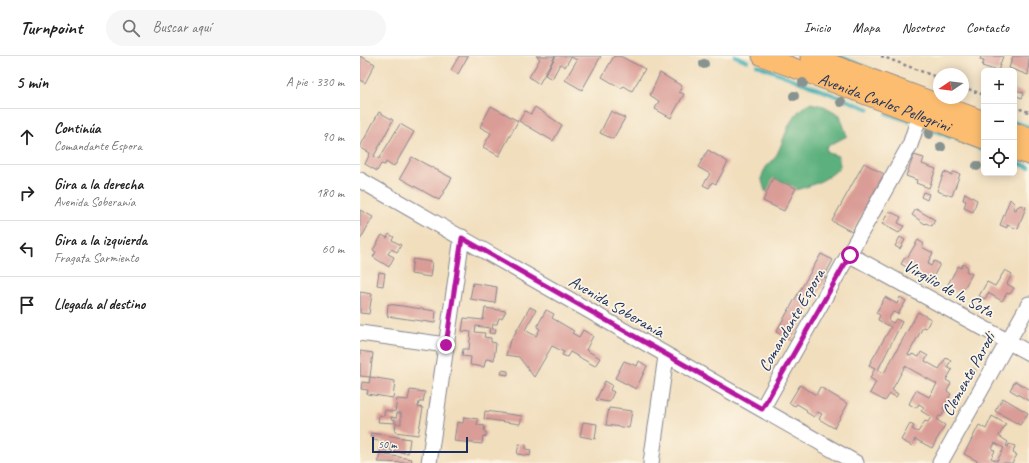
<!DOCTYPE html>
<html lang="es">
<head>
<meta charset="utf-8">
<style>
	body { margin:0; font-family:Caveat,sans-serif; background:#f6f6f6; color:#222 }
	.controls { position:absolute; right:12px; top:12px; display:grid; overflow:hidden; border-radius:6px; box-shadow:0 2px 10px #0003 }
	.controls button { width:36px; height:36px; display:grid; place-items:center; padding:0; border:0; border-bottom:1px solid #e0e0e0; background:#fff; color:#222; font:20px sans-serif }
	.compass { position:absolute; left:573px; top:12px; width:36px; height:36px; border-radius:50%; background:#fff; box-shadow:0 2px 10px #0003; rotate:257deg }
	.scale { position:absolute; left:12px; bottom:10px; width:96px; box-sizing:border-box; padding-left:4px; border:2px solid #1b2f5e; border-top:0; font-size:11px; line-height:14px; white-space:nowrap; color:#1b2f5e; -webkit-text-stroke:3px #fcf5e5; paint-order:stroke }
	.stop { position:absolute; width:12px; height:12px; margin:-9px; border:3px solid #b5179e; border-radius:50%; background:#fff }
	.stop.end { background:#b5179e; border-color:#fff; box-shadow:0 1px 4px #0008 }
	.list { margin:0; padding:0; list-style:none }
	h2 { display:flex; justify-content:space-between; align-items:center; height:52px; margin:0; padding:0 16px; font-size:17px }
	h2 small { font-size:13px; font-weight:400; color:#767676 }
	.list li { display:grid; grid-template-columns:26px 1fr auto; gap:12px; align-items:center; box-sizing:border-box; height:56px; padding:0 16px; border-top:1px solid #e0e0e0 }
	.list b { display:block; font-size:15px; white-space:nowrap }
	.list p { margin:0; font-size:13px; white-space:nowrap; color:#767676 }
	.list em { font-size:13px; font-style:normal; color:#767676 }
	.icon { flex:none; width:22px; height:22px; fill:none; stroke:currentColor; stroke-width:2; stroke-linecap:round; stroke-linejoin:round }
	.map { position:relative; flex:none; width:669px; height:407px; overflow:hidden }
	header { display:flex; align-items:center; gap:24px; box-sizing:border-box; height:56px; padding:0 20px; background:#fff; border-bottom:1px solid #e0e0e0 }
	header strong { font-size:19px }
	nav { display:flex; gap:22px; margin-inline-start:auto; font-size:14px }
	.search { width:280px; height:36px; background:#f6f6f6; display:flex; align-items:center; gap:10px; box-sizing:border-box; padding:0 14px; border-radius:22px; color:#767676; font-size:15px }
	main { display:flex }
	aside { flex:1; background:#fff }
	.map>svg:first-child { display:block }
	.forest { fill:#5cb07d; stroke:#3c706e }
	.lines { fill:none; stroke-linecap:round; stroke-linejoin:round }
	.stream { stroke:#3daeb5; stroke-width:4 }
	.building { fill:#da9c96; fill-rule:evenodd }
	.minor-casing { stroke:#86868e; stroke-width:17 }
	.major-casing { stroke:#86868e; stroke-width:21 }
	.path { stroke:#86868e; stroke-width:2.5; stroke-dasharray:3 3; stroke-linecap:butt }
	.minor { stroke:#fff; stroke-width:15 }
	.major { stroke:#fcbd6f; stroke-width:19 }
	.tree { fill:#879390 }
	.route { stroke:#b5179e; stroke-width:5 }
	.labels { text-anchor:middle; stroke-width:3.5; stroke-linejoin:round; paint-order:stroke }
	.street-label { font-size:17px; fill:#1b2f5e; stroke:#fcf5e5 }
</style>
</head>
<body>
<header>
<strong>Turnpoint</strong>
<div class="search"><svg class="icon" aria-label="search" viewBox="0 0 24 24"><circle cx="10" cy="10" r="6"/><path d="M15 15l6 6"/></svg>Buscar aquí</div>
<nav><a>Inicio</a><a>Mapa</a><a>Nosotros</a><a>Contacto</a></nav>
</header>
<main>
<aside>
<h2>5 min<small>A pie · 330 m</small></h2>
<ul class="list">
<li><svg class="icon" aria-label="ahead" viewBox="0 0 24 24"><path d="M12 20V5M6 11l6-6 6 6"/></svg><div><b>Continúa</b><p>Comandante Espora</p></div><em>90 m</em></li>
<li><svg class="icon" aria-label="right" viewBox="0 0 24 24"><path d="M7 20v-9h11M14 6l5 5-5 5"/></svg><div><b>Gira a la derecha</b><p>Avenida Soberanía</p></div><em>180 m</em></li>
<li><svg class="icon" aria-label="left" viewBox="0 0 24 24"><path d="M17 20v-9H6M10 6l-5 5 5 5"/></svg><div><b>Gira a la izquierda</b><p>Fragata Sarmiento</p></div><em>60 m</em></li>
<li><svg class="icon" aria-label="arrive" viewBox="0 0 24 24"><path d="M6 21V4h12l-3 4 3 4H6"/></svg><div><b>Llegada al destino</b></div></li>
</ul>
</aside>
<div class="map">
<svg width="669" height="407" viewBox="0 0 669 407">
	<rect width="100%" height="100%" fill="#fcf5e5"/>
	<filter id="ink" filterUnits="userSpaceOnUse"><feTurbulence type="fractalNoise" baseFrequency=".025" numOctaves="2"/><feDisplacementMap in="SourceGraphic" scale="8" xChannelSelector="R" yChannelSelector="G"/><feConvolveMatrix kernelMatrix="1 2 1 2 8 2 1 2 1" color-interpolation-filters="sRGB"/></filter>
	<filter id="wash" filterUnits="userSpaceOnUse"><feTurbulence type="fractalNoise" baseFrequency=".012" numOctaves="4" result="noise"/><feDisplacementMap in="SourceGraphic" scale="16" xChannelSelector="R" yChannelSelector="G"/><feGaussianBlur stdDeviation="0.9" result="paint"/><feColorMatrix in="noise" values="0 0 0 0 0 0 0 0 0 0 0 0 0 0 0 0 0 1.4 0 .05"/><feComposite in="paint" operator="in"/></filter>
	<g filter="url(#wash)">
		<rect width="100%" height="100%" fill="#f1debd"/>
		<path class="forest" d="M450 47 464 50 480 59 487 80 466 91 468 97 478 100 480 110C468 128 425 140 405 135 404 130 401 124 402 120 405 109 411 108 416 100 427 80 427 59 450 47Z"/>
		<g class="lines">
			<path class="stream" d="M375 0 387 5
				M478 0 511 13
				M397 9 509 53
				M527 58 549 65
				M654 66 669 71
				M564 71 590 81
				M597 83 624 94
				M654 106 669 111"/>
		</g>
		<g id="blocks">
			<path class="building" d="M0 0 15 8 5 27 0 24Z
				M99 0H108L98 18 91 14Z
				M176 0H195L179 28 169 21 180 3Z
				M196 0H241L222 34 205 24 217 4 211 1 205 11 200 8 192 23 185 19Z
				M254 0H260L285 13 272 35 264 30 261 32 242 21Z
				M621 0H643L638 15 622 10 624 5 620 4Z
				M653 0H669L668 19 649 12Z
				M300 17 322 30 319 36 324 38 311 62 295 53 299 45 290 39Z
				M654 33 664 37 662 42 654 39Z
				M131 50 158 65 139 100 123 91 131 77 120 71Z
				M175 51 202 69 193 85 159 65 165 55 171 58Z
				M251 55 265 62 253 83 240 77Z
				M19 56 33 64 14 100 19 103 40 68 54 76 35 109 32 110 26 106 25 109 21 108 17 115 5 108 10 97 1 92V89Z
				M348 94 368 106 356 128 352 126 349 132 343 129 350 118 338 111Z
				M554 99 564 102 562 108 576 113 569 132 556 127 557 124 546 120Z
				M52 101 92 122 79 144 40 122Z
				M504 107 524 118 492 176 472 165Z
				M584 116 592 119 593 116 600 118 592 140 577 135Z
				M413 122 436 132 424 155 403 145Z
				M563 136 569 138 567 144 561 141Z
				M605 137 617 144 613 156 604 152 606 145 603 144Z
				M650 143 655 148 653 153 656 154 657 151 661 149 666 151 658 173 647 169V172L640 169Z
				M556 153 575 164 572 170 566 167 565 168 552 159Z
				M0 154 13 161 0 184Z
				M529 155 541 161 538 167 544 170 539 177 522 168Z
				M29 178 34 181 32 184 41 189 37 196 31 193 28 198 34 201 29 211 13 201 16 196 13 194 22 179 27 182Z
				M540 181 545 184 540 193 535 190Z
				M558 184 564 188 562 191 573 197 568 206 569 209 571 210 574 205 580 208 570 227 549 215 550 213 541 208 545 201 547 202Z
				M461 198 473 204 464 221 467 222 431 285 416 276Z
				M53 203 72 206 70 221 51 218Z
				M603 208 608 211 606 215 612 218 601 238 587 230 598 210 601 212Z
				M645 214 652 218 647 228 654 232 650 238 647 237 642 245 628 237 625 243 619 240 627 226 635 230Z
				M19 216 25 217 23 230 17 229Z
				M113 227 137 231 135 247 110 243Z
				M0 236 12 238 9 258 0 257Z
				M525 241 537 248 540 241 546 245 538 258 533 256 528 264 533 267 536 263 542 266 518 314 524 317 558 256 571 263 566 272 563 271 548 299 551 300 552 298 559 301 561 296 568 300 565 305 579 313 586 302 591 305 587 311 592 314 586 324 591 327 587 335 591 338 583 353 585 354 581 361 579 360 577 364 585 369 572 392 555 383 552 390 541 384 550 368 554 370 552 373 558 376 565 365 568 366 571 361 561 355 564 351 559 348 556 352 549 348 556 334 569 341 577 328 545 310 532 334 538 338 536 341 530 338 525 345 510 337 516 326 510 322 515 312 509 309 531 271 518 264 520 259 516 257Z
				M28 248 76 255 75 267 27 260Z
				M170 251 176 254 165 274 176 280 180 273 177 271 186 254 194 258 192 262 214 275 212 277 219 281 223 274 233 280 226 294 240 302 235 310 210 296 207 301 202 299 204 296 192 290 174 321 159 301 146 299 149 288Z
				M125 252 146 255 142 262H139L137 268H133L132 273H136L135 278 129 277 130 272 116 270 115 276 125 277 124 281 131 282V286L136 287 134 304 126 303 124 311 110 309 111 301 102 300 103 293H109L111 276 102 275 104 262 123 264Z
				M0 295 13 297 10 321 0 320Z
				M264 305 277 310 279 305 287 310 276 333 255 322Z
				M612 312 616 314 614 319 610 316Z
				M142 314 148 315V319L141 318Z
				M10 321 35 325 33 342 7 338 8 334 1 333 2 326 9 327Z
				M245 325 252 329 250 334 254 336 249 346 236 344Z
				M655 325 669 333V345L650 334Z
				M440 329 456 339 460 331 488 348 474 372 459 363 462 358 457 356 454 361 446 356 447 354 437 348 435 350 429 347Z
				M50 334 65 336 63 346H59L58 351 63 352 58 379 35 376 36 367 41 368V357H37L36 362 31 361V363L35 364V367L18 366 19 359 24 360 25 354 35 356 37 343 48 344Z
				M643 342 668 357 660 369 635 355Z
				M249 352 272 355 269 372 246 369Z
				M125 355 162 360 160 368 124 363Z
				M632 360 646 368 639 380 648 386 646 390 648 391 649 388 655 390 653 397 657 399 652 407H621L604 398 619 369 626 373ZM635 387 644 392 637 405 631 402 635 395 632 393Z
				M104 361 118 363 117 369 125 370 124 375 126 376V381L123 380 122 388 94 385 97 366 103 367Z
				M223 366 237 368 235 383 220 380Z
				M11 377 50 383 48 397 31 395 32 387 13 384 14 381H10Z
				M159 388 166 389V393L171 394 170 400 157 398Z
				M21 393 27 394 26 399 52 403 51 407 18 406Z"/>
		</g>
	</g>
	<g filter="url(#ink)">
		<use href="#blocks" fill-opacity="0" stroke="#86868e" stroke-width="1"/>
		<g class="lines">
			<g class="minor-casing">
				<path id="minor" d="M0 124 496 407
					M490 199 669 297
					M0 277 86 289
					M402 353 550 89 563 49
					M69 407 102 181
					M291 407 306 300
					M580 407 669 248"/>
			</g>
			<g class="major-casing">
				<g id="major">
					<path id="s1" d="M402 0 624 83"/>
					<path d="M450 0 624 65"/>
					<path d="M654 76 669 82"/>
					<path d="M654 94 669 99"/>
				</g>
			</g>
			<path class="path" d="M521 0 579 22
				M603 31 624 39
				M654 51 669 56"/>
			<use href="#minor" class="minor"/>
			<use href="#major" class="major"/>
		</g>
		<g class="tree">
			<circle cx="344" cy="8" r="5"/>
			<circle cx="443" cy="27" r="5"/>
			<circle cx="434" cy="40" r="5"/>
			<circle cx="481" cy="46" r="5"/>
			<circle cx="569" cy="78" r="5"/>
			<circle cx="581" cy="91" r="5"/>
			<circle cx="617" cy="110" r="5"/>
		</g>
	</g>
	<g class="lines" filter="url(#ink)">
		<path class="route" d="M86 289 102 182 402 353 490 199"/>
	</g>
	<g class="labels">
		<g class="street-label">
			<text dy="6" stroke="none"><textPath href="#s1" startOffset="131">Avenida Carlos Pellegrini</textPath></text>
			<text transform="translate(589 232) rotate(29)" y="6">Virgilio de la Sota</text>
			<text transform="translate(257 250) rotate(30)" y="6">Avenida Soberanía</text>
			<text transform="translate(431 264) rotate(-60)" y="6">Comandante Espora</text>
			<text transform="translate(608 318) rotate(-61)" y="6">Clemente Parodi</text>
		</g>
	</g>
</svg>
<div class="controls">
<button>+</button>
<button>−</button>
<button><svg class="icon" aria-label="locate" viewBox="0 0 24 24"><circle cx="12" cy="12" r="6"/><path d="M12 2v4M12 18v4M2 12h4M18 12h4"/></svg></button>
</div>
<svg class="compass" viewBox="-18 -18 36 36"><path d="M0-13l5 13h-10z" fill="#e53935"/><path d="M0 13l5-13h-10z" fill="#767676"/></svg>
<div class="scale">50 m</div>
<div class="stop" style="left:490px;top:199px"></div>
<div class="stop end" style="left:86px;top:289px"></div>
</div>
</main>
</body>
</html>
